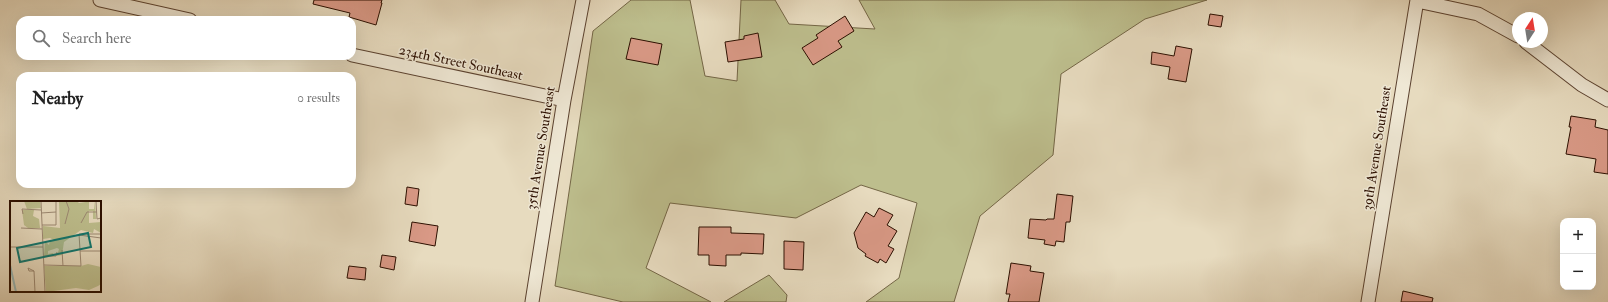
<!DOCTYPE html>
<html lang="en">
<head>
<meta charset="utf-8">
<style>
	body { margin:0; font-family:"IM FELL Double Pica",serif; background:#f2f2f2; color:#222 }
	.controls { position:absolute; right:12px; bottom:12px; display:grid; overflow:hidden; border-radius:8px; box-shadow:0 4px 16px #0002 }
	.controls button { width:36px; height:36px; display:grid; place-items:center; padding:0; border:0; border-bottom:1px solid #e0e0e0; background:#fff; color:#222; font:20px sans-serif }
	.compass { position:absolute; left:1512px; top:12px; width:36px; height:36px; border-radius:50%; background:#fff; box-shadow:0 4px 16px #0002; rotate:12deg }
	.list { margin:0; padding:0; list-style:none }
	h2 { display:flex; justify-content:space-between; align-items:center; height:52px; margin:0; padding:0 16px; font-size:17px }
	h2 small { font-size:13px; font-weight:400; color:#767676 }
	.icon { flex:none; width:22px; height:22px; fill:none; stroke:currentColor; stroke-width:2; stroke-linecap:round; stroke-linejoin:round }
	.map { position:relative; flex:none; width:1608px; height:302px; overflow:hidden }
	.search { position:absolute; background:#fff; box-shadow:0 4px 16px #0002; left:16px; top:16px; width:340px; height:44px; display:flex; align-items:center; gap:10px; box-sizing:border-box; padding:0 14px; border-radius:12px; color:#767676; font-size:15px }
	.panel { position:absolute; background:#fff; box-shadow:0 4px 16px #0002; left:16px; top:72px; width:340px; height:116px; border-radius:12px }
	.map>svg:first-child { display:block }
	.green { fill:#bdbe8d; stroke:#746646 }
	.building { fill:#d99986; stroke:#2c0f00 }
	.lines { fill:none; stroke-linecap:round; stroke-linejoin:round }
	.minor-casing { stroke:#5b4230; stroke-width:15 }
	.minor { stroke:#efe8d5; stroke-width:13 }
	.labels { text-anchor:middle; stroke-width:3; stroke-linejoin:round; paint-order:stroke }
	.street-label { font-size:14px; fill:#2c0f00; stroke:#efe8d5 }
	.inset-river { fill:none; stroke:#98b9b8; stroke-width:2 }
	.inset-road { fill:none; stroke:#9c8973; stroke-width:1 }
	.view { fill:#0f766e; fill-opacity:0.15; stroke:#0f766e; stroke-width:2 }
	.inset-edge { fill:none; stroke:#2c0f00; stroke-width:2 }
</style>
</head>
<body>
<div class="map">
<svg width="1608" height="302" viewBox="0 0 1608 302">
	<rect width="100%" height="100%" fill="#e7dbbf"/>
	<filter id="stains"><feTurbulence type="fractalNoise" baseFrequency=".005" numOctaves="4"/><feColorMatrix values="0 0 0 0 .2 0 0 0 0 .09 0 0 0 0 .02 0 0 0 .5 -.17"/></filter>
	<radialGradient id="worn" r=".72"><stop offset=".6" stop-color="#630" stop-opacity="0"/><stop offset="1" stop-color="#630" stop-opacity=".3"/></radialGradient>
	<path class="green" d="M631 0H690L705 76 737 81 741 0H775L789 24 875 29 859 0H1207L1145 19 1061 74 1053 155 980 216 954 302H866L899 278 917 203 861 185 796 218 670 203 646 268 711 302H623L555 286 593 31Z
		M769 275 787 295 786 302H724Z"/>
	<path class="building" d="M314 0H382L381 3H382L376 25 349 17 350 13 313 4Z
		M1210 14 1223 16 1221 27 1208 25Z
		M845 16 854 31 838 41 842 47 813 65 802 48 818 38 816 35Z
		M758 33 762 57 728 62 725 42 744 39V36Z
		M631 38 662 44 658 65 626 59Z
		M1176 46 1192 49 1186 82 1168 79 1170 67 1151 64 1152 52 1174 56Z
		M1571 116 1596 120 1595 127 1608 130V174L1594 172 1596 159 1566 154 1571 127H1569Z
		M407 187 419 189 417 206 405 204Z
		M1057 194 1073 196 1070 222H1066L1064 242 1056 241 1055 246 1044 244 1045 240 1028 238 1030 219 1046 220 1047 219H1054Z
		M879 208 893 215 887 225 897 231 888 246 894 249 886 263 880 259 878 263 865 256 866 254 858 248 854 233 866 212 874 217Z
		M412 222 438 226 435 246 409 241Z
		M699 227H731V233L764 234 763 254 741 253V255H726V266L709 265V255H698Z
		M784 241 804 242 803 270 784 269Z
		M382 255 396 257 394 270 380 267Z
		M1011 263 1031 266 1030 271 1044 273 1039 302H1008L1010 294H1006Z
		M349 266 366 268 365 280 347 278Z
		M1403 291 1433 298 1432 302H1401Z"/>
	<g class="lines">
		<g class="minor-casing">
			<path id="minor" d="M100 0 190 20
				M1417 1 1478 14 1518 36
				M1526 42 1582 85 1608 100
				M352 55 564 100
				M532 302 564 100 583 0
				M1368 302 1417 0"/>
		</g>
		<use href="#minor" class="minor"/>
	</g>
	<g class="labels">
		<g class="street-label">
			<text transform="translate(461 62) rotate(12)" y="5">234th Street Southeast</text>
			<text transform="translate(540 148) rotate(-81)" y="5">35th Avenue Southeast</text>
			<text transform="translate(1376 148) rotate(-81)" y="5">39th Avenue Southeast</text>
		</g>
	</g>
	<g transform="translate(10 201)">
		<rect width="91" height="91" fill="#e7dbbf"/>
		<path d="M14 0H30L31 7 17 8ZM49 0H67L69 2 82 0 79 1V8H84L85 0 86 18H83V10H79V22L91 21V32L84 28 83 32 71 29 54 41 52 54 47 55 49 48 47 47 38 50V53L43 52 44 55H34L35 40 39 44 40 40H46L40 37 33 38V25L50 27ZM12 9H24L23 15 29 18 30 27H18L14 24ZM78 63 91 66V83L88 85 79 89 66 87 36 91 34 65H71Z" fill="#bdbe8d"/>
		<path class="inset-river" d="M0 64 6 91"/>
		<path class="inset-road" d="M31 0 35 91M86 0 87 18 91 17M31 12 46 11M13 13 12 8 31 9M71 22 77 11H87M55 23 59 8 56 0M32 24H46V0M11 27 32 28M69 34 91 37M0 46H33M52 49 53 65M70 50H91M33 55H46L47 51M34 64 71 65 69 33H91M24 70H19L18 67 24 70 25 91"/>
		<path class="view" d="M78 32 81 46 10 61 7 47Z"/>
		<rect width="91" height="91" class="inset-edge"/>
	</g>
	<rect width="100%" height="100%" filter="url(#stains)"/>
	<rect width="100%" height="100%" fill="url(#worn)"/>
</svg>
<div class="controls">
<button>+</button>
<button>−</button>
</div>
<svg class="compass" viewBox="-18 -18 36 36"><path d="M0-13l5 13h-10z" fill="#e53935"/><path d="M0 13l5-13h-10z" fill="#767676"/></svg>
<div class="search"><svg class="icon" aria-label="search" viewBox="0 0 24 24"><circle cx="10" cy="10" r="6"/><path d="M15 15l6 6"/></svg>Search here</div>
<section class="panel">
<h2>Nearby<small>0 results</small></h2>
<ul class="list">
</ul>
</section>
</div>
</body>
</html>
